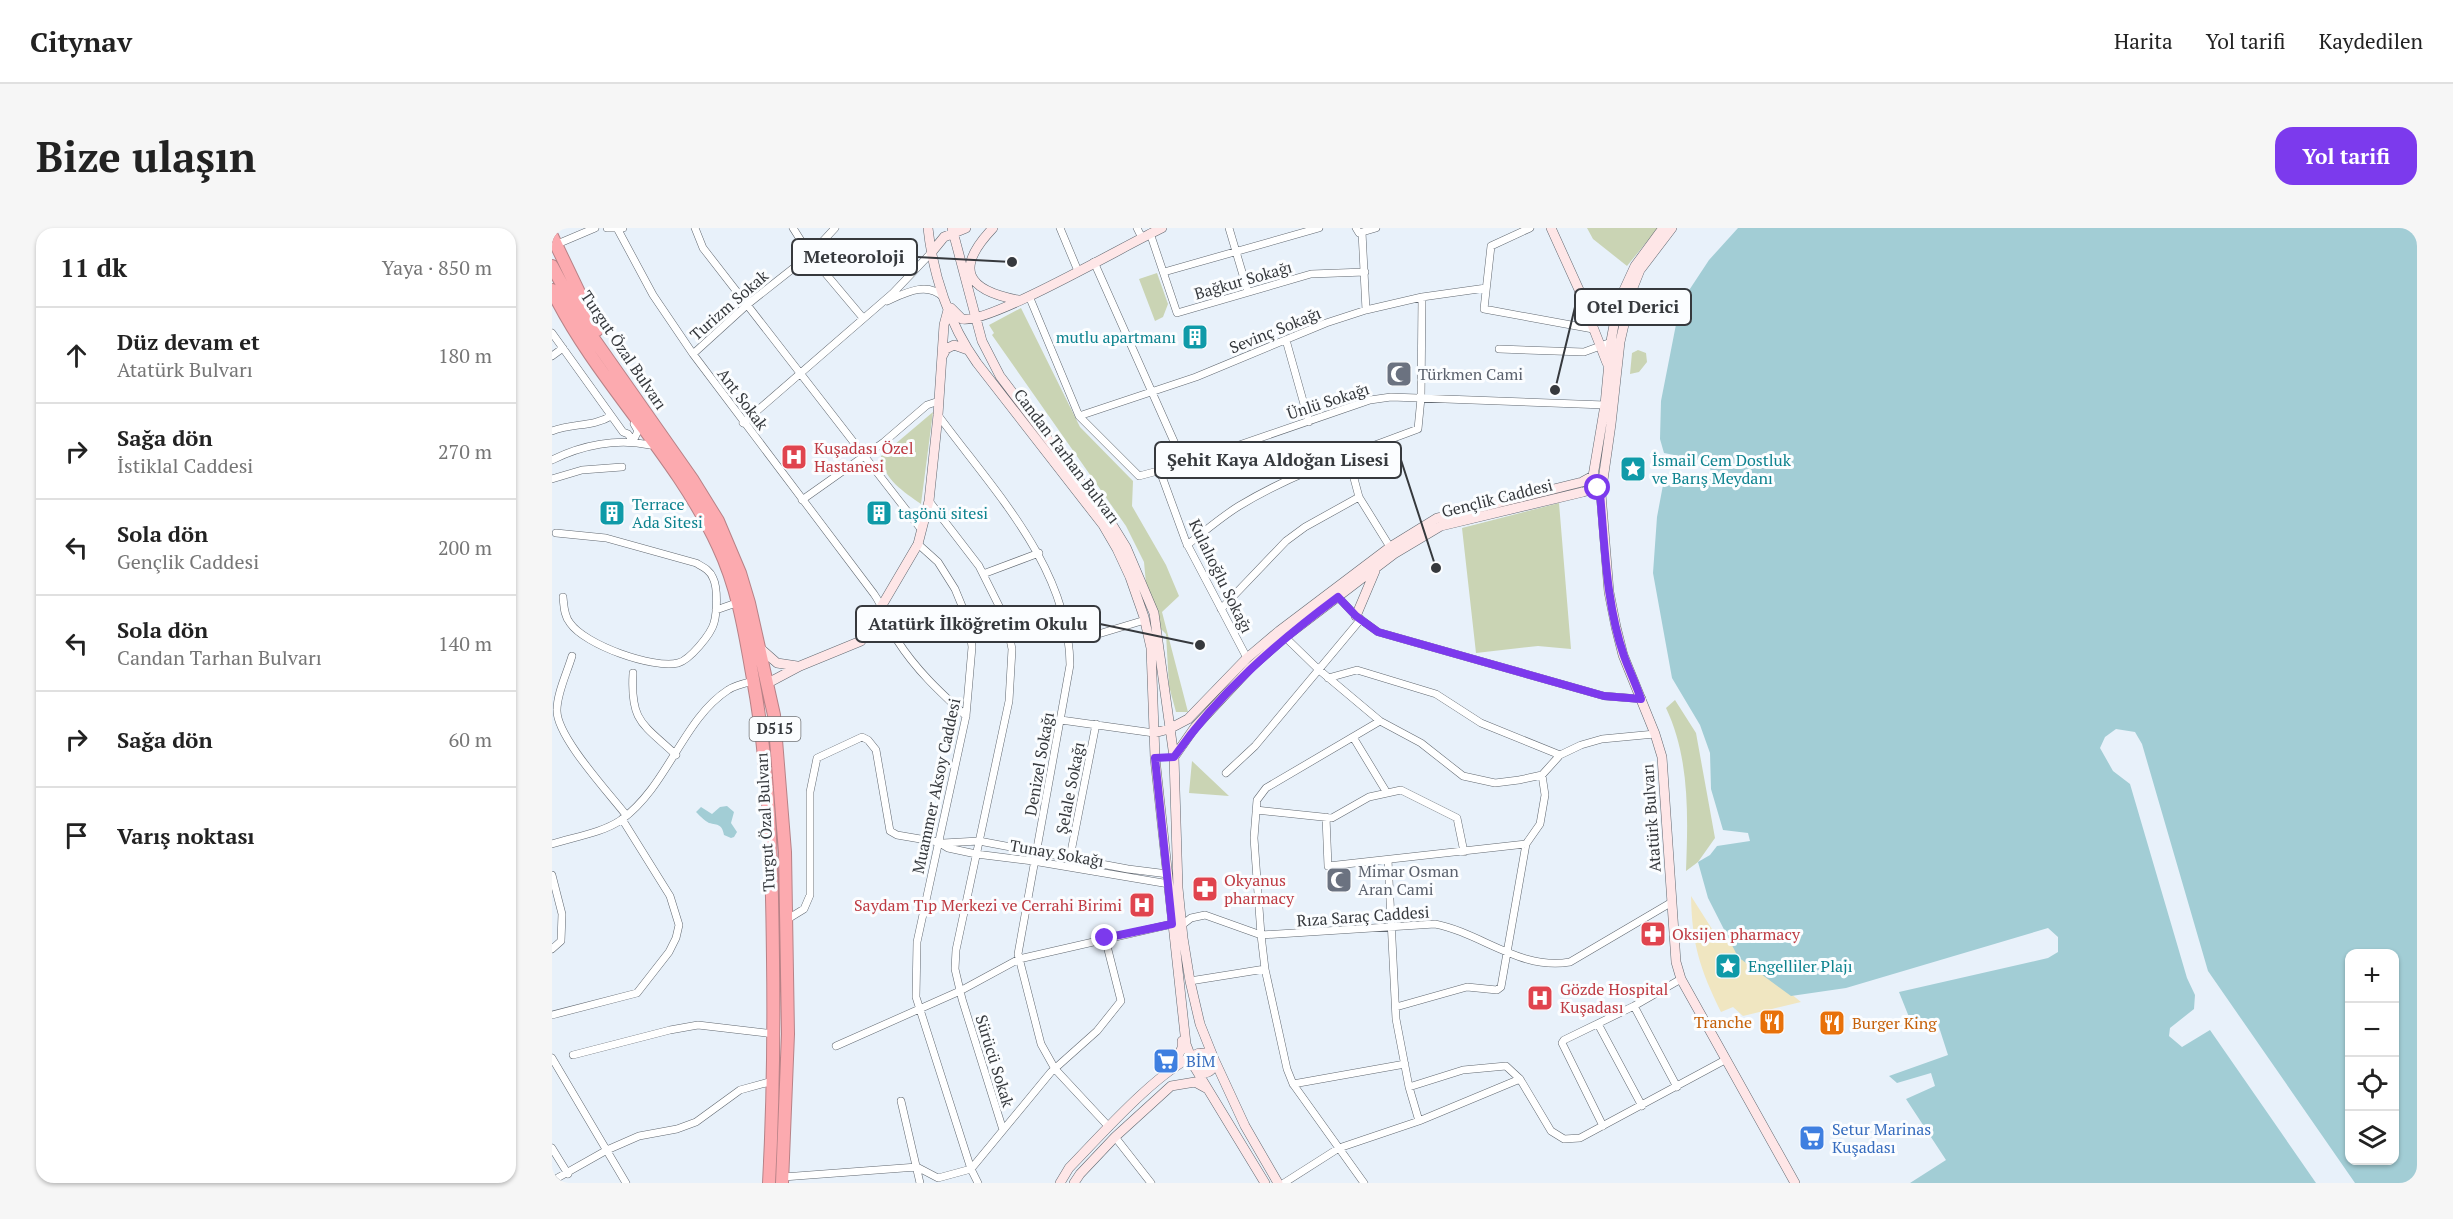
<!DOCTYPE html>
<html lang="tr">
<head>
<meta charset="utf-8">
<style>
	body { margin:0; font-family:"PT Serif",serif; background:#f6f6f6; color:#222 }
	.controls { position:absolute; right:18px; bottom:18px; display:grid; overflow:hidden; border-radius:12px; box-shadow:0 2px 4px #0004 }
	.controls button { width:54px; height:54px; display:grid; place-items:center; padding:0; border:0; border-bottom:2px solid #e0e0e0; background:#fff; color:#222; font:30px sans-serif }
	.stop { position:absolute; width:18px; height:18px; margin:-14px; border:4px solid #7c3aed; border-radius:50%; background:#fff }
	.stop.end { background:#7c3aed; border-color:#fff; box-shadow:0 2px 6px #0008 }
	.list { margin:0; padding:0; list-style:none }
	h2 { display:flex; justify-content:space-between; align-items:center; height:78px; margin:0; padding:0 24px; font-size:26px }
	h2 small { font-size:20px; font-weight:400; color:#767676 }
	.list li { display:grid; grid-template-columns:39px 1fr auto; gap:18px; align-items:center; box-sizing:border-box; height:96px; padding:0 24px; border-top:2px solid #e0e0e0 }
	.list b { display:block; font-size:22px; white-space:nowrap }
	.list p { margin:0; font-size:20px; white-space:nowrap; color:#767676 }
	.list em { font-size:20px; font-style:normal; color:#767676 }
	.icon { flex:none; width:33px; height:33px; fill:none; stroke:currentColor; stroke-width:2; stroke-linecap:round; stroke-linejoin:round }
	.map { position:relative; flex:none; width:1865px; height:955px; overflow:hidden; border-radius:18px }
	header { display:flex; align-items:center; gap:36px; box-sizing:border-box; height:84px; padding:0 30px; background:#fff; border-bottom:2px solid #e0e0e0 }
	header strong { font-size:28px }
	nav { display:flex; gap:33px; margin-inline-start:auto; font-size:21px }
	.intro { display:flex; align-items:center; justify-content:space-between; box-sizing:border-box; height:144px; padding:0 36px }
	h1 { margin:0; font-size:42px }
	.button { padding:15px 27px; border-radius:18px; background:#7c3aed; color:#fff; font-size:21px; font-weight:700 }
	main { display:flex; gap:36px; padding:0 36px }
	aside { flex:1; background:#fff; border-radius:18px; box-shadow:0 2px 4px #0004 }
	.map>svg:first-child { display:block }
	.green { fill:#cad4b4 }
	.sand { fill:#f0e6c1 }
	.water { fill:#a2cdd5; fill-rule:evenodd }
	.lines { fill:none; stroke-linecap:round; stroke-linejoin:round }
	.street-casing { stroke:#616870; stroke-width:8 }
	.secondary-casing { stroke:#616870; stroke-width:10 }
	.highway-casing { stroke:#b78287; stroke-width:14 }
	.street { stroke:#fff; stroke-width:7 }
	.secondary { stroke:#fee6e7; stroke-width:9 }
	.highway { stroke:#fcaaaf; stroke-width:12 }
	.route { stroke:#7c3aed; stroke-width:8 }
	.labels { text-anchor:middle; stroke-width:6; stroke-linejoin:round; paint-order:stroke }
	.shield { fill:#fbfdff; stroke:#717477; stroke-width:1.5 }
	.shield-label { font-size:15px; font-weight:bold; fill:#36393d }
	.street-label { font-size:16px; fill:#36393d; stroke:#fbfdff }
	.culture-label { font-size:16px; fill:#0d838f; stroke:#fbfdff; text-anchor:start }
	.worship-label { font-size:16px; fill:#5b616d; stroke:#fbfdff; text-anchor:start }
	.health-label { font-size:16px; fill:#be3a42; stroke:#fbfdff; text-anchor:start }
	.food-label { font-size:16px; fill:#c56008; stroke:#fbfdff; text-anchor:end }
	.shop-label { font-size:16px; fill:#366cbe; stroke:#fbfdff; text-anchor:start }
	.leader { fill:none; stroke:#36393d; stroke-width:2 }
	.callout-dot { fill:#36393d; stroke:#fbfdff; stroke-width:2 }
	.callout { fill:#fbfdff; stroke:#36393d; stroke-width:2 }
	.callout-label { font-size:18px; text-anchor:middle; font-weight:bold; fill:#36393d }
</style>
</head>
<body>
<header>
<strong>Citynav</strong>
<nav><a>Harita</a><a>Yol tarifi</a><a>Kaydedilen</a></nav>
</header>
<div class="intro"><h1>Bize ulaşın</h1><a class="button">Yol tarifi</a></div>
<main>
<aside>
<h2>11 dk<small>Yaya · 850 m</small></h2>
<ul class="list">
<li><svg class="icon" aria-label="ahead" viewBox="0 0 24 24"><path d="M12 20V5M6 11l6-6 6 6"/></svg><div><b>Düz devam et</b><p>Atatürk Bulvarı</p></div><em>180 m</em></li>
<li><svg class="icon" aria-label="right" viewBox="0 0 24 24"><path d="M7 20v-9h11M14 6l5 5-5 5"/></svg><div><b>Sağa dön</b><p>İstiklal Caddesi</p></div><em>270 m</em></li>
<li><svg class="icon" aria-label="left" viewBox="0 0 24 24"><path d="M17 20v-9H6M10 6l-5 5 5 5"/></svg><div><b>Sola dön</b><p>Gençlik Caddesi</p></div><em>200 m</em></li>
<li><svg class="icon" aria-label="left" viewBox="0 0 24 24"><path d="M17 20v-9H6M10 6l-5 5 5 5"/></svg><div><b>Sola dön</b><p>Candan Tarhan Bulvarı</p></div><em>140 m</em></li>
<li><svg class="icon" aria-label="right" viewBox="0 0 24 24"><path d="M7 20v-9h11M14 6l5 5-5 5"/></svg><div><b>Sağa dön</b></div><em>60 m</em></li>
<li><svg class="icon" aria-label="arrive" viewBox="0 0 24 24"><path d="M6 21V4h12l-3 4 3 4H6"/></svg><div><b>Varış noktası</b></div></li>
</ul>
</aside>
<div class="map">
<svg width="1865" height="955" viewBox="0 0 1865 955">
	<rect width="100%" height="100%" fill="#e8f1fa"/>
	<path class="green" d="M1035 0H1106L1075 38 1041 11Z
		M605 45 616 76 611 89 603 93 587 51Z
		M469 80 528 199 581 253 580 278 614 337 627 368 610 384 636 484H624L617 458 614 406 604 396 595 366 592 334 574 298 440 107 442 105 437 97Z
		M1086 122 1094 125 1095 134 1087 144 1078 146 1080 125Z
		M381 184 369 276C352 264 331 251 329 228Z
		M1007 275 1019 421 986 418 924 425 910 300Z
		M1123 472 1144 505 1163 610 1146 634 1134 643C1136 589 1138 530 1114 480Z
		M640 533 677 568 637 565Z"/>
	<path class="sand" d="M1139 668 1160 701 1249 774 1191 788 1181 779 1169 784C1148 741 1140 717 1139 668Z"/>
	<path class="water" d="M1186 0H1865V955H1803L1656 743 1590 516 1583 504 1564 501 1553 509 1548 520 1561 543 1578 556 1635 750 1643 767 1642 781 1618 800 1617 808 1630 819 1658 802 1764 955H1358L1394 932 1354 871 1383 858 1379 845 1345 855 1337 848 1396 827 1386 796 1361 799 1347 764 1496 730 1506 724V709L1496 700 1294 760 1239 768 1186 729 1156 670 1146 634 1158 627 1165 618 1198 613 1196 605 1171 602 1159 561 1158 525 1148 497 1120 450 1101 345 1105 289 1111 257 1160 251 1157 234 1112 225 1108 211 1109 173 1128 76 1157 32ZM1798 726H1842V932H1798Z
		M175 578 182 584 179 595 185 604 182 609 179 610 172 607C170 596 166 597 157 595 153 593 148 588 144 584L149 579 160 586 168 579Z"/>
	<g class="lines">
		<g class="street-casing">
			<path id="street" d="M55 0H71
				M65 0 101 67 141 126 322 366C332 380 336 397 345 412 364 442 388 464 414 488
				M143 0 151 20 369 301
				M241 0 258 27 311 90
				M508 0 526 43
				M585 0 590 10
				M677 0 696 64
				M804 0 807 5 824 0
				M978 0 939 18 932 81 1041 101
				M810 4 814 82
				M598 5 625 85 759 46 813 44
				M3 17 43 0
				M542 34 632 236
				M612 44 767 0
				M477 68 527 188 587 248 632 236 818 172 839 169 1053 177
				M335 73C353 65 375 53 391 69
				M0 105 71 204 76 206 81 213
				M734 112 757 194
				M947 121 1032 124 1062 113
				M141 126 196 76 258 27 283 0
				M0 128 11 120
				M386 187C441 262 517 339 518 437L466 726 489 816 503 841 557 899
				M527 188 644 149 774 95 814 82 870 69 934 60
				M191 195 341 65 379 25
				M0 203C20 195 41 199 59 188
				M81 213 86 203 82 196
				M796 228 807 269
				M0 232C30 217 65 210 98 217
				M608 243 634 314 695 430
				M0 251 30 242 70 239
				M250 272 332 214 375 177 387 173
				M377 273 427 338 454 392 460 421 457 473 404 722 403 741 410 771 451 902
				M4 305 54 310 144 335C151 339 158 342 161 350 166 360 165 384 162 395 159 406 138 432 126 435 101 441 33 417 18 395 12 388 12 378 11 369
				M366 316 386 334 403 361 417 395 420 419 414 488 365 714 364 769 419 941 426 955
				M635 317C652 304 669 289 687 278 743 244 805 224 866 201L869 170 870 69
				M431 346 487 325
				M786 369 804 388 826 404 1052 468 1090 471
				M669 381 734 313 753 299 807 269 838 319
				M164 382 187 374
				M543 407 593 392
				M733 409 766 441 828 493 869 515 911 548 943 555 967 552 990 547 1008 527 1029 517 1050 511 1103 506
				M20 428C15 445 5 465 5 482 4 508 57 565 74 587
				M81 445C78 494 91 496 124 527
				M776 450 805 442 884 466 929 495 1008 527
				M509 492 602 505
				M801 509 835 565
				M674 545 703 518 809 391
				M704 582 780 590 817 569 849 562 905 590 912 624
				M774 589 776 638 974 616
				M391 615 427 613 576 641 616 646
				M0 616C22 609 50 605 69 592 116 558 131 491 176 462 183 457 193 455 202 453
				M518 629 544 496
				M836 632 844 791 857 859 867 893
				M0 647 10 686 9 713 0 721
				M234 692 252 681 258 667V564L265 530 310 509 316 512 324 522 338 603 345 607 386 614 396 620 424 626 481 633 617 656
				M630 697 639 690 653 687 709 707 883 696C929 705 969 743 1018 734L1120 674
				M638 753 713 741
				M1082 778 1125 859
				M844 779 915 759 945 762 949 759 974 616 988 596 993 567 990 547
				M0 787 85 765 117 724 124 710 127 697 118 668 70 591
				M1046 796 1090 878
				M284 818 408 763 467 731 620 696
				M21 827 118 802 146 797 222 806
				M0 830 74 955
				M741 856 853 836
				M857 859 911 842 954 838 968 851 999 903 1012 911 1028 910 1173 832
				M349 873 368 955
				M1051 898 1010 815 1012 812 1082 778 1129 751
				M563 909 599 955
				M0 920 16 946
				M231 949 365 939 386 950 419 941 499 844 545 803 569 773 553 710
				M0 953 55 922 87 908 125 901 144 894 188 862 221 853
				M732 955 787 920 867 893 968 851
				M812 955 741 856 735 841 713 741 709 707 702 610 705 572 714 560 828 493"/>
		</g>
		<g class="secondary-casing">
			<path id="secondary" d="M376 0C381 47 397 96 425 135L551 297 565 321 578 349 592 389 599 420 603 530 634 816 643 840 713 955
				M400 0 430 113 448 148 558 293 574 319 602 385 622 529 626 660 631 710 638 753 648 796 662 831 693 898 726 955
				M441 0C402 41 414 62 466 72
				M999 0 1033 75 1039 94 1055 135
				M1120 0 1088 42 1080 62 1068 114 1059 196 1049 266 1057 364 1064 399 1071 427 1103 506 1110 529 1124 734 1129 751 1243 955
				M379 25 392 9 414 0
				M399 80 410 91C436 97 577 15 610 0
				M1037 80C1043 88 1047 93 1057 90L1062 82
				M391 127 394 121 402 117 416 122
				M804 388 823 343
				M208 420 225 435 245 438
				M216 455 248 438 309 413 366 316 377 273 386 187 392 97 396 82
				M602 505 617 501 636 491 695 430 727 403 838 319 885 290 1030 254 1041 248 1053 177 1059 113 1066 75 1083 38 1111 0
				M622 529 643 499 699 439 733 409 842 326 889 298 1031 264 1046 260 1051 253
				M642 835a10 10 0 1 1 20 0a10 10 0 1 1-20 0Z
				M619 841 630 820V813
				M508 955 517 940C550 906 605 843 647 825
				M522 955 528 946 563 909 619 858 643 854 654 860"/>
		</g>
		<g class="highway-casing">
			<path id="highway" d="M0 8 45 102
				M0 38 32 97 140 251 166 293 188 345 197 375 222 487 233 624 236 806 230 955
				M0 62C45 154 123 225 166 318 186 360 193 405 201 451 218 543 220 637 221 731 222 806 221 880 217 955"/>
		</g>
		<use href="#street" class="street"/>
		<use href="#secondary" class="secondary"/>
		<use href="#highway" class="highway"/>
	</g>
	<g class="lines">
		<path class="route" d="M553 710 620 696 603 530 622 529C667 465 724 415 786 369L804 388 826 404 1052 468 1089 471C1084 456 1077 442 1072 428 1054 376 1053 319 1048 266L1046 260"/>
	</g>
	<defs>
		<g id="building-square" transform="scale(1.35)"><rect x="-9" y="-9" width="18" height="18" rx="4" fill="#0f9aa8" stroke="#fbfdff"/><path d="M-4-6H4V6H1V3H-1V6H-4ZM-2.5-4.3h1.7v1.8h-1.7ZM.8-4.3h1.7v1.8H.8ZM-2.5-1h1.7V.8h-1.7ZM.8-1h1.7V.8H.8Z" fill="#fff"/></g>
		<g id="mosque-square" transform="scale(1.35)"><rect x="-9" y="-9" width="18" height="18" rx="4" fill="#6b7280" stroke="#fbfdff"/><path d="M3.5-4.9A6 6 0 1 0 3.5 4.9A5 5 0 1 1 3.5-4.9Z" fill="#fff"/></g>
		<g id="hospital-square" transform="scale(1.35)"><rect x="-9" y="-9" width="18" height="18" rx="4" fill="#e0444e" stroke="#fbfdff"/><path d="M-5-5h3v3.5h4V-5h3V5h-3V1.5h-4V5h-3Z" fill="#fff"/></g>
		<g id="sight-square" transform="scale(1.35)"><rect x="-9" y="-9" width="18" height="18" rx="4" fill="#0f9aa8" stroke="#fbfdff"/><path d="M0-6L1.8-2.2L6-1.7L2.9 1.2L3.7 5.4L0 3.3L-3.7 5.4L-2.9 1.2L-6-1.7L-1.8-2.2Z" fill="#fff"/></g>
		<g id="pharmacy-square" transform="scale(1.35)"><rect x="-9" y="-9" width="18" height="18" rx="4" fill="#e0444e" stroke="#fbfdff"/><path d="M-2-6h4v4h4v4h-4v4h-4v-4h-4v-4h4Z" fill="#fff"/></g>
		<g id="restaurant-square" transform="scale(1.35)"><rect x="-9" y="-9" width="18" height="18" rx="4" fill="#e8710a" stroke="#fbfdff"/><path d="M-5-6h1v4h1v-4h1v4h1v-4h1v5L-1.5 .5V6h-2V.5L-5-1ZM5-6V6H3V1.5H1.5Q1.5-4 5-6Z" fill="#fff"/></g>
		<g id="supermarket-square" transform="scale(1.35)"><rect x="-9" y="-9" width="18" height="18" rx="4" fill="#3f7fe0" stroke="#fbfdff"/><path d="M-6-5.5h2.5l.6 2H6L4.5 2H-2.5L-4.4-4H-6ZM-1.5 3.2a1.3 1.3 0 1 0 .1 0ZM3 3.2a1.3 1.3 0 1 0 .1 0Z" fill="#fff"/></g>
	</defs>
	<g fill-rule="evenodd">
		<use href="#building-square" x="643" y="109"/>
		<use href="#mosque-square" x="847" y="146"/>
		<use href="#hospital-square" x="242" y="229"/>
		<use href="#sight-square" x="1081" y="241"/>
		<use href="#building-square" x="60" y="285"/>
		<use href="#building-square" x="327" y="285"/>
		<use href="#mosque-square" x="787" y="652"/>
		<use href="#pharmacy-square" x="653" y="661"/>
		<use href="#hospital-square" x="590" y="677"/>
		<use href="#pharmacy-square" x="1101" y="706"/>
		<use href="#sight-square" x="1176" y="738"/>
		<use href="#hospital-square" x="988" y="770"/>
		<use href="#restaurant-square" x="1220" y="794"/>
		<use href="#restaurant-square" x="1280" y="795"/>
		<use href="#supermarket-square" x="614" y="833"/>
		<use href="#supermarket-square" x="1260" y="910"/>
	</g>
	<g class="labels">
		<rect class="shield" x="197.5" y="489" width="51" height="24" rx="4.5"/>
		<g class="shield-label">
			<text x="223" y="506">D515</text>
		</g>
		<g class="street-label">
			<text transform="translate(691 52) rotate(-16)" y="6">Bağkur Sokağı</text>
			<text transform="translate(177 77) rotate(-41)" y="6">Turizm Sokak</text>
			<text transform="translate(723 102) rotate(-22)" y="6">Sevinç Sokağı</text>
			<text transform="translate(72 122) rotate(56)" y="6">Turgut Özal Bulvarı</text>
			<text transform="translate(191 171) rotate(53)" y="6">Ant Sokak</text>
			<text transform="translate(776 173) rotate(-18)" y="6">Ünlü Sokağı</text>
			<text transform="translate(515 228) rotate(53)" y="6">Candan Tarhan Bulvarı</text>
			<text transform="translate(945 270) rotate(-14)" y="6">Gençlik Caddesi</text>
			<text transform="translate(669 348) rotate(64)" y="6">Kulalıoğlu Sokağı</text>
			<text transform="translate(487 536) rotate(-80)" y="6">Denizel Sokağı</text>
			<text transform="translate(384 558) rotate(-78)" y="6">Muammer Aksoy Caddesi</text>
			<text transform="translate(518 560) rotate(-79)" y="6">Şelale Sokağı</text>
			<text transform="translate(1099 590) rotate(-94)" y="6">Atatürk Bulvarı</text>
			<text transform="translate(213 594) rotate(-93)" y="6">Turgut Özal Bulvarı</text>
			<text transform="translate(505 625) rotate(10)" y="6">Tunay Sokağı</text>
			<text transform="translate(811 688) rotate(-4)" y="6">Rıza Saraç Caddesi</text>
			<text transform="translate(443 833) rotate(73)" y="6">Sürücü Sokak</text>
		</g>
		<g class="culture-label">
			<text x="624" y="115" text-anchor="end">mutlu apartmanı</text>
			<text x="1100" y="238">İsmail Cem Dostluk<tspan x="1100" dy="18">ve Barış Meydanı</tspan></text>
			<text x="80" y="282">Terrace<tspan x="80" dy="18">Ada Sitesi</tspan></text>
			<text x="346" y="291">taşönü sitesi</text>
			<text x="1196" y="744">Engelliler Plajı</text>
		</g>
		<g class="worship-label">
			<text x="866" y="152">Türkmen Cami</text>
			<text x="806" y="649">Mimar Osman<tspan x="806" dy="18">Aran Cami</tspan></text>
		</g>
		<g class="health-label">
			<text x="262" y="226">Kuşadası Özel<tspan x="262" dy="18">Hastanesi</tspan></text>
			<text x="672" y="658">Okyanus<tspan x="672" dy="18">pharmacy</tspan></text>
			<text x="570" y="683" text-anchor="end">Saydam Tıp Merkezi ve Cerrahi Birimi</text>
			<text x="1120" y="712">Oksijen pharmacy</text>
			<text x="1008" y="767">Gözde Hospital<tspan x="1008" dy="18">Kuşadası</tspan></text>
		</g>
		<g class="food-label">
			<text x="1200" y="800">Tranche</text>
			<text x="1300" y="801" text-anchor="start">Burger King</text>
		</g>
		<g class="shop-label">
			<text x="634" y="839">BİM</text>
			<text x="1280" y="907">Setur Marinas<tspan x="1280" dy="18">Kuşadası</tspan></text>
		</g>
	</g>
	<path class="leader" d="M460 34L365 29M1003 162L1023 79M884 340L849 232M648 417L548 396"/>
	<g class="callout-dot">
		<circle cx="460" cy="34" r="6"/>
		<circle cx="1003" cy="162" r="6"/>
		<circle cx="884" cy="340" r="6"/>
		<circle cx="648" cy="417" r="6"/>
	</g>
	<g class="callout">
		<rect x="240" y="11" width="125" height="36" rx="6"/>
		<rect x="1023" y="61" width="116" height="36" rx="6"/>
		<rect x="603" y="214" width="246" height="36" rx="6"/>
		<rect x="304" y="378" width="244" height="36" rx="6"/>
	</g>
	<g class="callout-label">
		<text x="302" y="35">Meteoroloji</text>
		<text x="1081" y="85">Otel Derici</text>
		<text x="726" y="238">Şehit Kaya Aldoğan Lisesi</text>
		<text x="426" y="402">Atatürk İlköğretim Okulu</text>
	</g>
</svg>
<div class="controls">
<button>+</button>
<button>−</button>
<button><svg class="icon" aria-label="locate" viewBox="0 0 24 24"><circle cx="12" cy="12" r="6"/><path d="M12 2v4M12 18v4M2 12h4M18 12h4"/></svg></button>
<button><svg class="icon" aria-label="layers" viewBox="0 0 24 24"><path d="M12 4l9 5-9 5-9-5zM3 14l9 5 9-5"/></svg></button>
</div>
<div class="stop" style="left:1046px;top:260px"></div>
<div class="stop end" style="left:553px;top:710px"></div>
</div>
</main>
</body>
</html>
